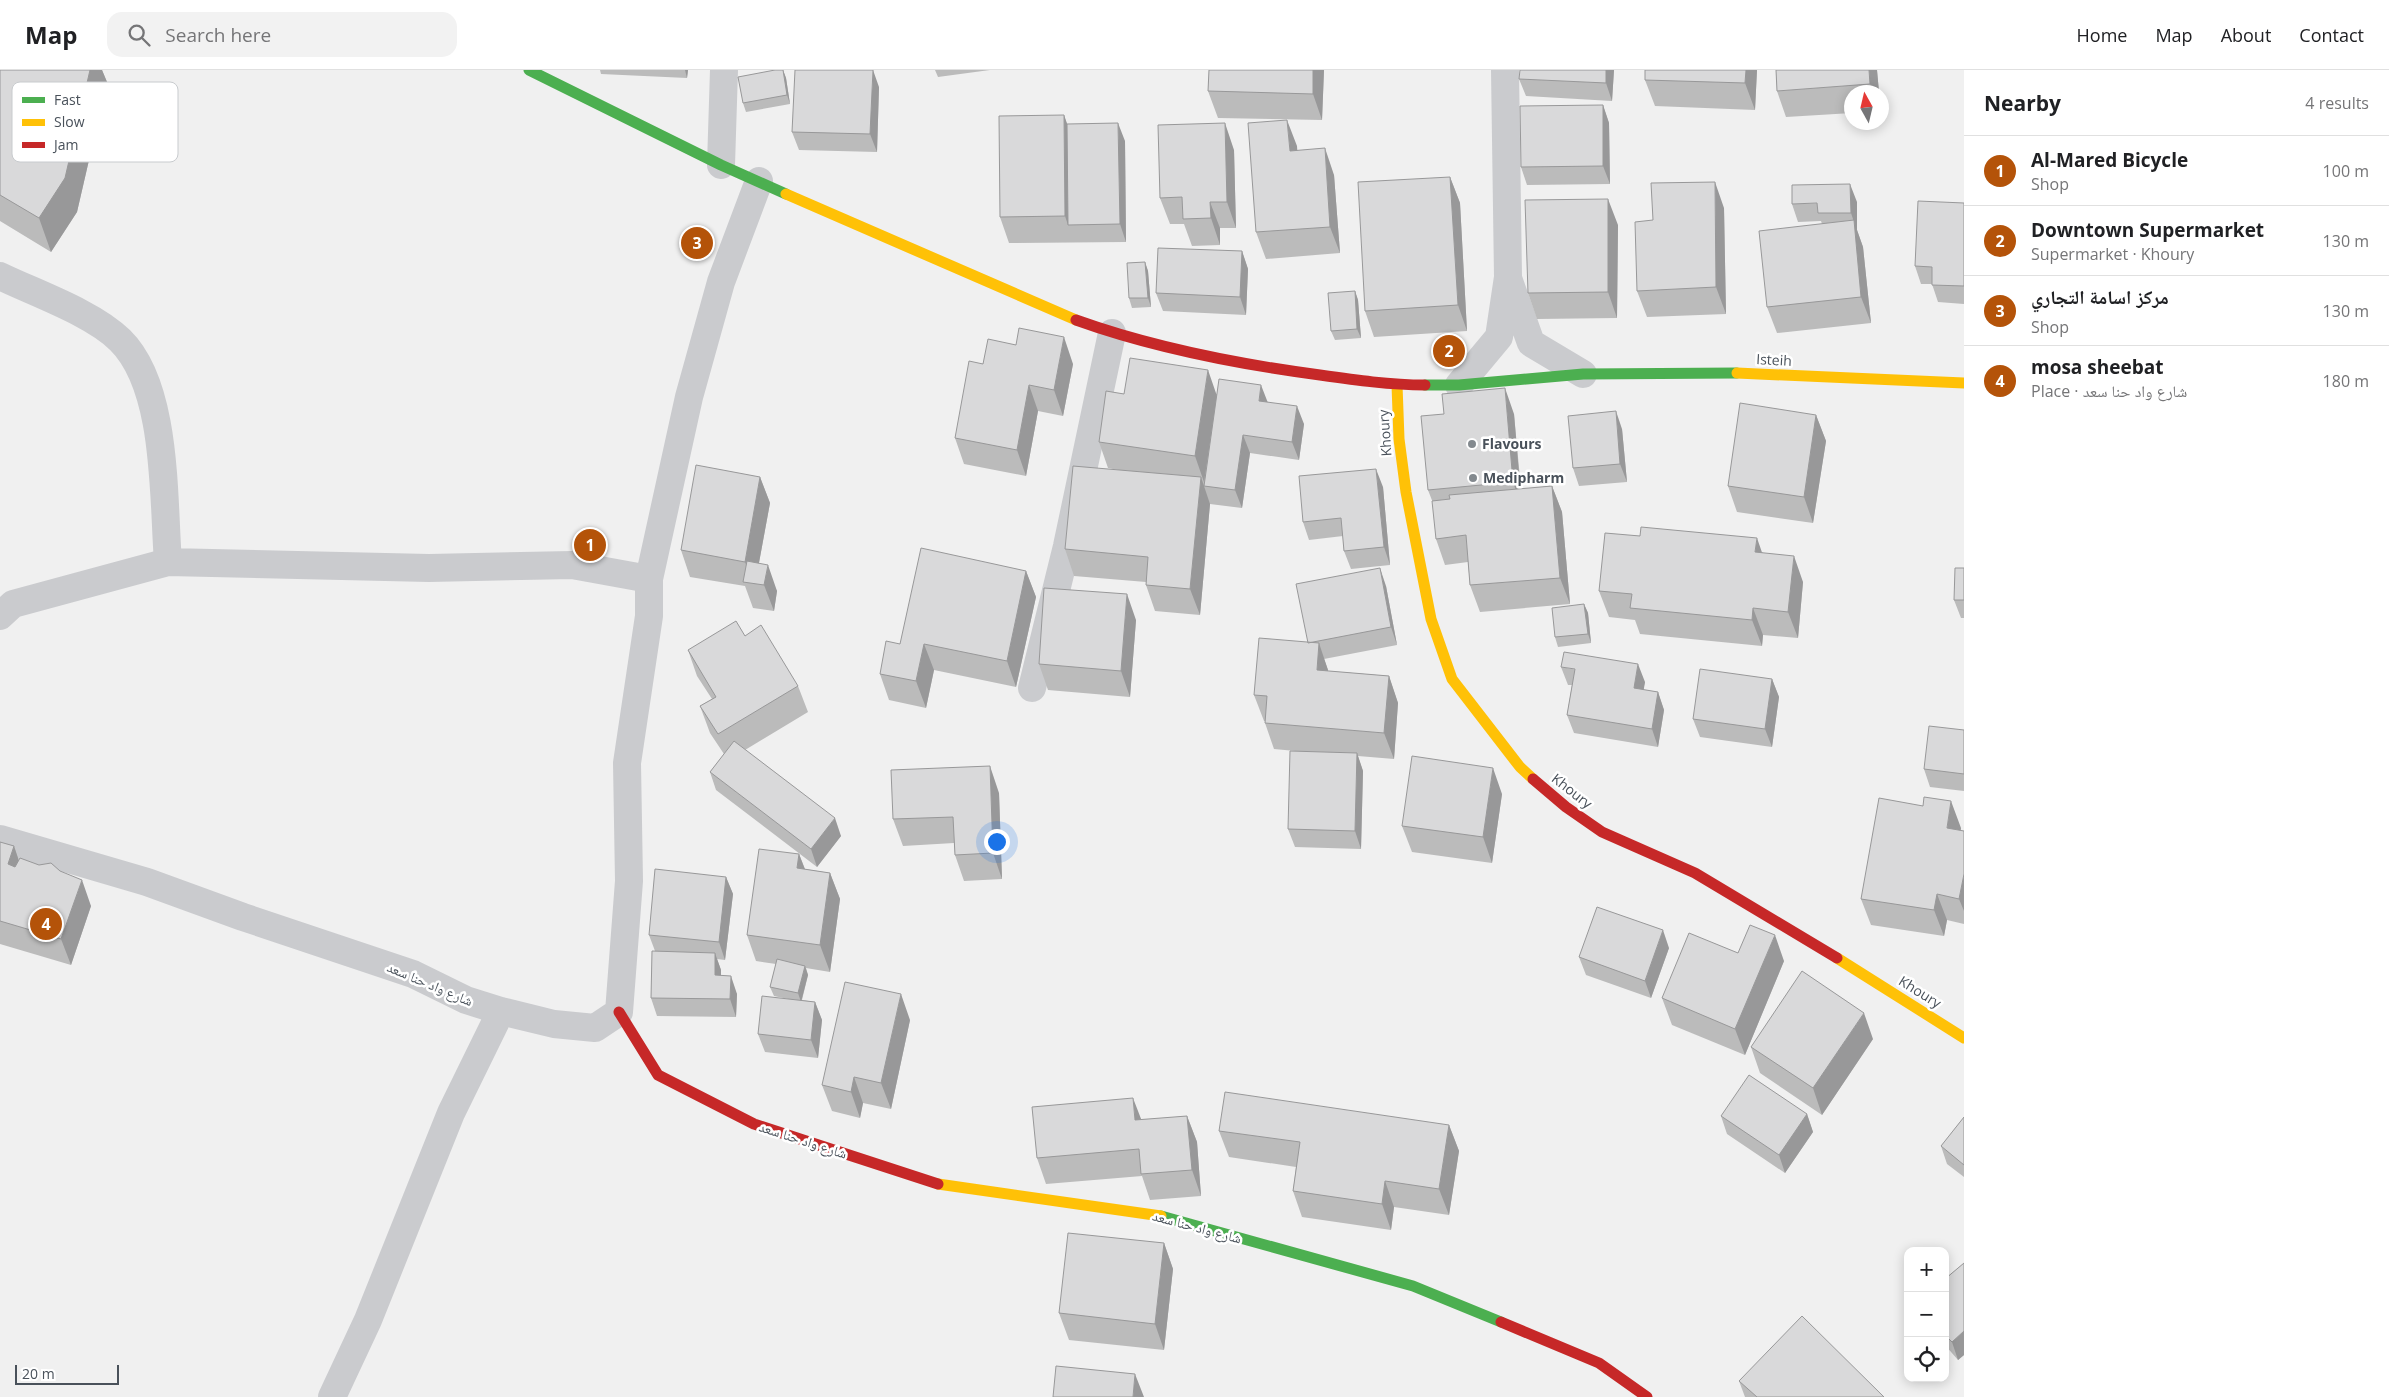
<!DOCTYPE html>
<html lang="en">
<head>
<meta charset="utf-8">
<style>
	body { margin:0; font-family:"Open Sans","Noto Naskh Arabic",sans-serif; background:#f2f2f2; color:#202124 }
	.controls { position:absolute; right:15px; bottom:15px; display:grid; overflow:hidden; border-radius:10px; box-shadow:0 2px 12px #0003 }
	.controls button { width:45px; height:45px; display:grid; place-items:center; padding:0; border:0; border-bottom:1px solid #e0e0e0; background:#fff; color:#202124; font:25px sans-serif }
	.compass { position:absolute; left:1844px; top:15px; width:45px; height:45px; border-radius:50%; background:#fff; box-shadow:0 2px 12px #0003; rotate:352deg }
	.scale { position:absolute; left:15px; bottom:12px; width:104px; box-sizing:border-box; padding-left:5px; border:2px solid #49515a; border-top:0; font-size:14px; line-height:18px; white-space:nowrap; color:#49515a; -webkit-text-stroke:4px #fff; paint-order:stroke }
	.you { position:absolute; left:996px; top:771px; width:18px; height:18px; margin:-12px; border:4px solid #fff; border-radius:50%; background:#1a73e8; box-shadow:0 0 0 8px #1a73e833 }
	.badge { display:grid; place-items:center; width:32px; height:32px; border-radius:50%; background:#b45309; color:#fff; font-size:16px; font-weight:700 }
	.pin { position:absolute; translate:-50% -50%; border:2px solid #fff; box-shadow:0 1px 5px #0006 }
	.list { margin:0; padding:0; list-style:none }
	h2 { display:flex; justify-content:space-between; align-items:center; height:65px; margin:0; padding:0 20px; font-size:21px }
	h2 small { font-size:16px; font-weight:400; color:#757577 }
	.list li { display:grid; grid-template-columns:32px 1fr auto; gap:15px; align-items:center; box-sizing:border-box; height:70px; padding:0 20px; border-top:1px solid #e0e0e0 }
	.list b { display:block; font-size:19px; white-space:nowrap }
	.list p { margin:0; font-size:16px; white-space:nowrap; color:#757577 }
	.list em { font-size:16px; font-style:normal; color:#757577 }
	.icon { flex:none; width:28px; height:28px; fill:none; stroke:currentColor; stroke-width:2; stroke-linecap:round; stroke-linejoin:round }
	.map { position:relative; flex:none; width:1964px; height:1327px; overflow:hidden }
	header { display:flex; align-items:center; gap:30px; box-sizing:border-box; height:70px; padding:0 25px; background:#fff; border-bottom:1px solid #e0e0e0 }
	header strong { font-size:24px }
	nav { display:flex; gap:28px; margin-inline-start:auto; font-size:18px }
	.search { width:350px; height:45px; background:#f2f2f2; display:flex; align-items:center; gap:12px; box-sizing:border-box; padding:0 18px; border-radius:15px; color:#757577; font-size:19px }
	main { display:flex }
	aside { flex:1; background:#fff }
	.map>svg:first-child { display:block }
	.lines { fill:none; stroke-linecap:round; stroke-linejoin:round }
	.street { stroke:#cacbce; stroke-width:28 }
	.fast { stroke:#4caf50; stroke-width:11 }
	.slow { stroke:#ffc107; stroke-width:11 }
	.jam { stroke:#c62828; stroke-width:11 }
	.wall { fill:#bbb }
	.shaded-wall { fill:#989899 }
	.building { fill:#d9d9da; stroke:#989899 }
	.poi-dot { fill:#83898e; stroke:#fff; stroke-width:2 }
	.labels { text-anchor:middle; stroke-width:5; stroke-linejoin:round; paint-order:stroke }
	.street-label { font-size:14px; fill:#49515a; stroke:#fff }
	.poi-label { font-size:14px; font-weight:bold; fill:#49515a; stroke:#fff; text-anchor:start }
	.key { fill:#fff; stroke:#c8cbce; stroke-width:1 }
	.key-label { font-size:14px; fill:#49515a }
</style>
</head>
<body>
<header>
<strong>Map</strong>
<div class="search"><svg class="icon" aria-label="search" viewBox="0 0 24 24"><circle cx="10" cy="10" r="6"/><path d="M15 15l6 6"/></svg>Search here</div>
<nav><a>Home</a><a>Map</a><a>About</a><a>Contact</a></nav>
</header>
<main>
<div class="map">
<svg width="1964" height="1327" viewBox="0 0 1964 1327">
	<rect width="100%" height="100%" fill="#f0f0f0"/>
	<g class="lines">
		<path class="street" d="M721 95 724 0
			M0 206C35 223 93 243 120 270 168 317 163 429 168 492
			M1509 211 1531 273 1583 304
			M1459 315 1499 267 1508 207 1505 0
			M0 546 13 534 168 492 429 498 572 495 649 509
			M1032 618 1067 476 1112 263
			M0 769 147 812 243 847 413 904 466 930 501 941 554 954 595 958 619 942 629 811 627 693 649 546V509L689 327 721 212 759 111
			M332 1327 368 1250 451 1043 501 941"/>
		<path class="fast" d="M529 0 721 95 786 124
			M1425 315H1459L1583 304 1737 303
			M1161 1146 1413 1216 1501 1252"/>
		<path class="slow" d="M786 124 1076 250
			M1737 303 1964 313
			M1397 315 1399 369 1406 422 1431 549 1452 609 1520 697 1533 709
			M1837 888 1964 968
			M938 1114 1161 1146"/>
		<path class="jam" d="M1076 250C1154 278 1237 294 1320 305 1355 310 1390 315 1425 315
			M1533 709 1566 737 1602 762 1695 803 1837 888
			M619 942 658 1005 754 1054 938 1114
			M1501 1252 1599 1293 1647 1327"/>
	</g>
	<path class="wall" d="M0 0H102L107 12 77 142 51 182 0 151Z
		M600 0H688L687 8 601 4Z
		M783 0 786 8 790 34 746 42 743 33Z
		M935 0H990L938 7Z
		M1209 0H1324L1322 50 1218 48 1208 21Z
		M1614 0 1612 31 1526 26 1519 9Z
		M1645 0H1757L1755 40 1655 36 1645 10Z
		M1776 0H1877L1879 22H1852V43L1786 47 1777 21Z
		M879 17 877 82 799 80 792 62Z
		M1603 35 1609 53 1610 114 1527 115 1521 97Z
		M1064 45 1067 54 1125 71 1126 172 1009 173 1000 147Z
		M1297 76V80L1334 105 1340 183 1266 189 1256 162Z
		M1234 80 1236 158H1220V175L1192 176 1184 154H1170L1160 128Z
		M1450 107 1460 133 1467 261 1374 267 1365 241Z
		M1857 132V160L1863 177 1871 253 1777 263 1767 237 1822 154 1821 151 1798 152 1792 134Z
		M1964 133V234L1938 232 1932 214H1921L1915 196Z
		M1724 138 1726 244 1647 247 1637 221Z
		M1618 155 1617 248 1537 249 1528 223Z
		M1242 181 1248 199 1246 245 1163 241 1156 223Z
		M1145 192 1148 201 1151 237 1132 238 1129 228Z
		M1355 221 1358 230 1361 268 1335 270 1331 261Z
		M1016 275 1073 294 1063 346 1038 341 1026 406 964 394 955 368 983 294Z
		M1124 324H1217L1267 332 1304 354 1299 390 1250 383 1242 438 1210 434 1200 545 1155 541 1146 515V512L1074 506 1065 479 1123 401 1108 398 1099 372Z
		M1514 344 1521 419 1552 416 1562 442 1570 534 1480 542 1470 515 1468 492 1445 495 1436 469 1433 433 1428 420Z
		M1816 345 1826 371 1813 453 1737 442 1728 416Z
		M1622 359 1627 412 1579 416 1573 398Z
		M760 407 770 433 759 493 777 521 774 541 753 538 745 516 690 507 681 480Z
		M1383 417 1390 495 1351 499 1344 481 1343 466 1309 470 1303 452Z
		M1762 482 1803 512 1798 568 1763 565 1762 576 1640 564 1635 550 1609 547 1599 521Z
		M1964 498V548H1961L1954 530Z
		M1026 501 1036 527 1016 617 934 600 926 638 889 630 880 604 900 574Z
		M1386 516 1397 575 1324 589 1328 600V601L1389 606 1398 633 1394 689 1358 686 1363 701 1361 779 1295 777 1288 759 1306 682 1274 679 1265 653V651H1264L1254 625 1308 572Z
		M1584 534 1588 543 1591 573 1558 577 1555 567Z
		M1136 550 1130 627 1048 620 1039 594Z
		M745 566 798 616 808 642 745 680 841 766 817 797 716 720 710 702 724 684 710 663 700 636 712 629 697 606 688 580Z
		M1561 597 1645 612 1643 620 1658 622 1664 640 1658 677 1574 663 1567 645 1572 615H1568Z
		M1772 609 1779 627 1772 677 1700 667 1693 649Z
		M1964 660V721L1930 717 1924 699Z
		M999 723 1002 809 964 811 955 785 954 773 903 776 893 749Z
		M1502 724 1492 793 1412 782 1402 756Z
		M1961 758 1960 761H1964V854L1947 850 1944 866 1871 855 1861 829Z
		M0 772 14 776 19 791 39 795 91 836 71 895 0 874Z
		M799 784 805 799 830 803 840 829 830 902 806 898 808 905 802 930 815 932 822 950 818 988 765 982 758 964 788 929 774 926 770 917 776 894 756 891 747 865Z
		M726 807 733 824 725 890 717 889 721 900V906L737 924 736 947 657 946 651 928 655 881 649 865Z
		M1669 878 1651 928 1586 905 1579 887Z
		M1738 883 1784 891 1745 985 1672 955 1662 928Z
		M910 950 891 1039 863 1033 860 1048 832 1041 822 1015Z
		M1873 969 1822 1045 1760 1003 1751 977Z
		M1807 1044 1813 1062 1785 1103 1727 1064 1721 1046Z
		M1187 1046 1197 1072 1201 1126 1150 1130 1142 1106 1046 1114 1037 1088 1141 1050Z
		M1964 1047V1107L1947 1094 1941 1076Z
		M1449 1055 1459 1081 1449 1145 1394 1137 1391 1160 1302 1147 1293 1121 1296 1097 1229 1087 1219 1061Z
		M1164 1173 1173 1199 1164 1280 1069 1270 1059 1243Z
		M1964 1193V1285L1958 1290 1945 1275V1209Z
		M1739 1311 1884 1327H1745Z"/>
	<path class="shaded-wall" d="M90 0H102L107 12 77 142 51 182 39 148Z
		M685 0H688L687 8Z
		M783 0 786 8 790 34 787 25Z
		M873 0 879 17 877 82 870 64Z
		M1313 0H1324L1322 50 1313 24Z
		M1606 0H1614L1612 31 1606 13Z
		M1746 0H1757L1755 40 1745 13Z
		M1869 0H1877L1879 22H1873L1870 14Z
		M1603 35 1609 53 1610 114 1603 96Z
		M1064 45 1073 71 1068 155 1065 146Z
		M1287 50 1297 76 1299 107 1290 81Z
		M1118 53 1125 71 1126 172 1120 154Z
		M1225 53 1234 80 1236 158 1227 132Z
		M1325 78 1334 105 1340 183 1330 157Z
		M1450 107 1460 133 1467 261 1458 235Z
		M1715 112 1724 138 1726 244 1716 217Z
		M1850 114 1857 132V160L1863 177 1871 253 1861 227 1854 152 1851 143Z
		M1608 129 1618 155 1617 248 1608 222Z
		M1210 132 1220 158V175L1211 148Z
		M1242 181 1248 199 1246 245 1240 227Z
		M1145 192 1148 201 1151 237 1148 228Z
		M1355 221 1358 230 1361 268 1357 259Z
		M1064 267 1073 294 1063 346 1054 320Z
		M1208 300 1217 326 1204 412 1195 386Z
		M1029 315 1038 341 1026 406 1017 380Z
		M1261 315 1268 333 1259 331Z
		M1505 318 1514 344 1522 439 1513 412Z
		M1297 336 1304 354 1299 390 1292 372Z
		M1616 341 1622 359 1627 412 1620 394Z
		M1816 345 1826 371 1813 453 1804 427Z
		M1243 365 1250 383 1242 438 1235 420Z
		M1376 399 1383 417 1390 495 1384 477Z
		M760 407 770 433 755 514 753 513 745 492Z
		M1201 407 1210 434 1200 545 1190 519Z
		M1552 416 1562 442 1570 534 1560 508Z
		M1757 468 1766 494 1755 482Z
		M1794 486 1803 512 1798 568 1788 542Z
		M768 495 777 521 774 541 764 515Z
		M1380 498 1386 516 1397 575 1391 557Z
		M1026 501 1036 527 1016 617 1007 591Z
		M1127 524 1136 550 1130 627 1121 601Z
		M1584 534 1588 543 1591 573 1588 564Z
		M1753 538 1763 565 1762 576 1752 550Z
		M1319 573 1328 600 1326 627 1317 600Z
		M924 574 934 600 926 638 916 611Z
		M1638 594 1645 612 1641 636 1634 618Z
		M1389 606 1398 633 1394 689 1384 663Z
		M1772 609 1779 627 1772 677 1765 659Z
		M1658 622 1664 640 1658 677 1652 659Z
		M1357 683 1363 701 1361 779 1355 761Z
		M990 696 999 723 1002 809 993 783Z
		M1493 698 1502 724 1492 793 1483 767Z
		M1951 731 1961 758 1957 784 1947 758Z
		M835 748 841 766 817 797 811 779Z
		M14 776 23 803 8 794Z
		M799 784 809 810 797 798Z
		M830 803 840 829 830 902 820 875Z
		M1964 804V841L1959 829Z
		M726 807 733 824 725 890 719 872Z
		M82 810 91 836 71 895 61 869Z
		M1937 824 1947 850 1944 866 1934 840Z
		M1663 860 1669 878 1651 928 1645 911Z
		M1775 865 1784 891 1745 985 1735 959Z
		M715 883 721 900V923L715 905Z
		M805 896 808 905 801 932 798 923Z
		M731 906 737 924 736 947 730 929Z
		M901 924 910 950 891 1039 881 1013Z
		M815 932 822 950 818 988 811 970Z
		M1864 943 1873 969 1822 1045 1813 1018Z
		M854 1007 863 1033 860 1048 851 1022Z
		M1133 1028 1143 1054 1135 1050Z
		M1807 1044 1813 1062 1785 1103 1779 1085Z
		M1187 1046 1197 1072 1201 1126 1192 1100Z
		M1449 1055 1459 1081 1449 1145 1439 1119Z
		M1385 1111 1394 1137 1391 1160 1382 1134Z
		M1164 1173 1173 1199 1164 1280 1155 1254Z
		M1964 1261V1285L1958 1290 1952 1272Z
		M1135 1304 1144 1327H1133Z"/>
	<path class="building" d="M0 0H90L65 108 39 148 0 125Z
		M775 0H783L787 25 743 33 738 7Z
		M795 0H873L870 64 792 62Z
		M1209 0H1313V24L1208 21Z
		M1520 0H1606V13L1519 9Z
		M1645 0H1746L1745 13 1645 10Z
		M1776 0H1869L1870 14 1777 21Z
		M1603 35V96L1521 97 1520 36Z
		M1064 45 1065 146 1000 147 999 46Z
		M1287 50 1290 81 1325 78 1330 157 1256 162 1248 53Z
		M1118 53 1120 154 1068 155 1067 54Z
		M1225 53 1227 132H1210L1211 148 1183 149 1182 127 1160 128 1158 55Z
		M1450 107 1458 235 1365 241 1358 112Z
		M1715 112 1716 217 1637 221 1635 152 1653 150 1651 113Z
		M1850 114 1851 143H1818L1817 133 1792 134V115Z
		M1608 129V222L1528 223 1525 130Z
		M1918 131 1964 133V216L1932 215V197L1915 196Z
		M1854 150 1861 227 1767 237 1759 161Z
		M1158 178 1242 181 1240 227 1156 223Z
		M1145 192 1148 228H1129L1127 193Z
		M1355 221 1357 259 1331 261 1328 223Z
		M1019 258 1064 267 1054 320 1029 315 1017 380 955 368 969 291 983 294 988 269 1016 275Z
		M1130 288 1208 300 1195 386 1099 372 1106 321 1124 324Z
		M1219 309 1261 315 1259 331 1297 336 1292 372 1243 365 1235 420 1204 416Z
		M1505 318 1513 412 1428 420 1421 346 1444 344 1442 324Z
		M1740 333 1816 345 1804 427 1728 416Z
		M1616 341 1620 394 1573 398 1568 346Z
		M696 395 760 407 745 492 681 480Z
		M1073 396 1201 407 1190 519 1146 515 1148 487 1065 479Z
		M1376 399 1384 477 1344 481 1341 448 1303 452 1299 406Z
		M1552 416 1560 508 1470 515 1466 465 1436 469 1432 431 1450 429 1449 425Z
		M1641 457 1757 468 1755 482 1794 486 1788 542 1753 538 1752 550 1630 538 1632 524 1599 521 1605 463 1640 466Z
		M921 478 1026 501 1007 591 924 574 916 611 880 604 886 571 900 574Z
		M747 491 768 495 764 515 743 512Z
		M1380 498 1391 557 1308 573 1296 514Z
		M1955 498H1964V530H1954Z
		M1044 518 1127 524 1121 601 1039 594Z
		M1584 534 1588 564 1555 567 1552 538Z
		M736 551 745 566 761 555 798 616 718 664 700 636 716 627 688 580Z
		M1259 568 1319 573 1317 600 1389 606 1384 663 1265 653 1267 626 1254 625Z
		M1564 582 1638 594 1634 618 1658 622 1652 659 1567 645 1575 599 1561 597Z
		M1700 599 1772 609 1765 659 1693 649Z
		M1929 656 1964 660V704L1924 699Z
		M734 671 835 748 811 779 710 702Z
		M1290 681 1357 683 1355 761 1288 759Z
		M1412 686 1493 698 1483 767 1402 756Z
		M990 696 993 783 955 785 953 747 893 749 891 700Z
		M1924 727 1951 731 1947 758 1964 761V804L1959 829 1937 824 1934 840 1861 829 1879 728 1923 736Z
		M0 772 14 776 8 794 15 797 20 788 39 795 51 793 60 801 82 810 61 869 0 851Z
		M759 779 799 784 797 798 830 803 820 875 747 865Z
		M655 799 726 807 719 872 649 865Z
		M1597 837 1663 860 1645 911 1579 887Z
		M1750 855 1775 865 1735 959 1662 928 1689 863 1738 883Z
		M652 881 715 883V905L731 906 730 929 651 928Z
		M777 889 805 896 798 923 770 917Z
		M1802 901 1864 943 1813 1018 1751 977Z
		M845 912 901 924 881 1013 854 1007 851 1022 822 1015Z
		M762 926 815 932 811 970 758 964Z
		M1749 1005 1807 1044 1779 1085 1721 1046Z
		M1225 1022 1449 1055 1439 1119 1385 1111 1382 1134 1293 1121 1300 1072 1219 1061Z
		M1133 1028 1135 1050 1187 1046 1192 1100 1141 1104 1139 1079 1037 1088 1032 1037Z
		M1964 1047V1095L1941 1076Z
		M1068 1163 1164 1173 1155 1254 1059 1243Z
		M1964 1193V1261L1952 1272 1945 1265V1209Z
		M1802 1246 1884 1327H1757L1739 1311Z
		M1056 1296 1135 1304 1133 1327H1053Z"/>
	<g class="poi-dot">
		<circle cx="1472" cy="374" r="5"/>
		<circle cx="1473" cy="408" r="5"/>
	</g>
	<g class="labels">
		<g class="street-label">
			<text transform="translate(1774 290) rotate(3)" y="5">Isteih</text>
			<text transform="translate(1385 363) rotate(-94)" y="5">Khoury</text>
			<text transform="translate(1572 721) rotate(38)" y="5">Khoury</text>
			<text transform="translate(430 914) rotate(23)" y="5">شارع واد حنا سعد</text>
			<text transform="translate(1920 922) rotate(32)" y="5">Khoury</text>
			<text transform="translate(803 1070) rotate(18)" y="5">شارع واد حنا سعد</text>
			<text transform="translate(1197 1157) rotate(15)" y="5">شارع واد حنا سعد</text>
		</g>
		<g class="poi-label">
			<text x="1482" y="379">Flavours</text>
			<text x="1483" y="413">Medipharm</text>
		</g>
	</g>
	<rect x="12" y="12" width="166" height="80" rx="8" class="key"/>
	<rect x="22" y="27" width="23" height="6" fill="#4caf50"/>
	<rect x="22" y="49" width="23" height="7" fill="#ffc107"/>
	<rect x="22" y="72" width="23" height="6" fill="#c62828"/>
	<g class="key-label">
		<text x="54" y="35">Fast</text>
		<text x="54" y="57">Slow</text>
		<text x="54" y="80">Jam</text>
	</g>
</svg>
<div class="controls">
<button>+</button>
<button>−</button>
<button><svg class="icon" aria-label="locate" viewBox="0 0 24 24"><circle cx="12" cy="12" r="6"/><path d="M12 2v4M12 18v4M2 12h4M18 12h4"/></svg></button>
</div>
<svg class="compass" viewBox="-18 -18 36 36"><path d="M0-13l5 13h-10z" fill="#e53935"/><path d="M0 13l5-13h-10z" fill="#757577"/></svg>
<div class="scale">20 m</div>
<div class="you"></div>
<div class="pin badge" style="left:590px;top:475px">1</div>
<div class="pin badge" style="left:1449px;top:281px">2</div>
<div class="pin badge" style="left:697px;top:173px">3</div>
<div class="pin badge" style="left:46px;top:854px">4</div>
</div>
<aside>
<h2>Nearby<small>4 results</small></h2>
<ul class="list">
<li><span class="badge">1</span><div><b>Al-Mared Bicycle</b><p>Shop</p></div><em>100 m</em></li>
<li><span class="badge">2</span><div><b>Downtown Supermarket</b><p>Supermarket · Khoury</p></div><em>130 m</em></li>
<li><span class="badge">3</span><div><b>مركز اسامة التجاري</b><p>Shop</p></div><em>130 m</em></li>
<li><span class="badge">4</span><div><b>mosa sheebat</b><p>Place · شارع واد حنا سعد</p></div><em>180 m</em></li>
</ul>
</aside>
</main>
</body>
</html>
